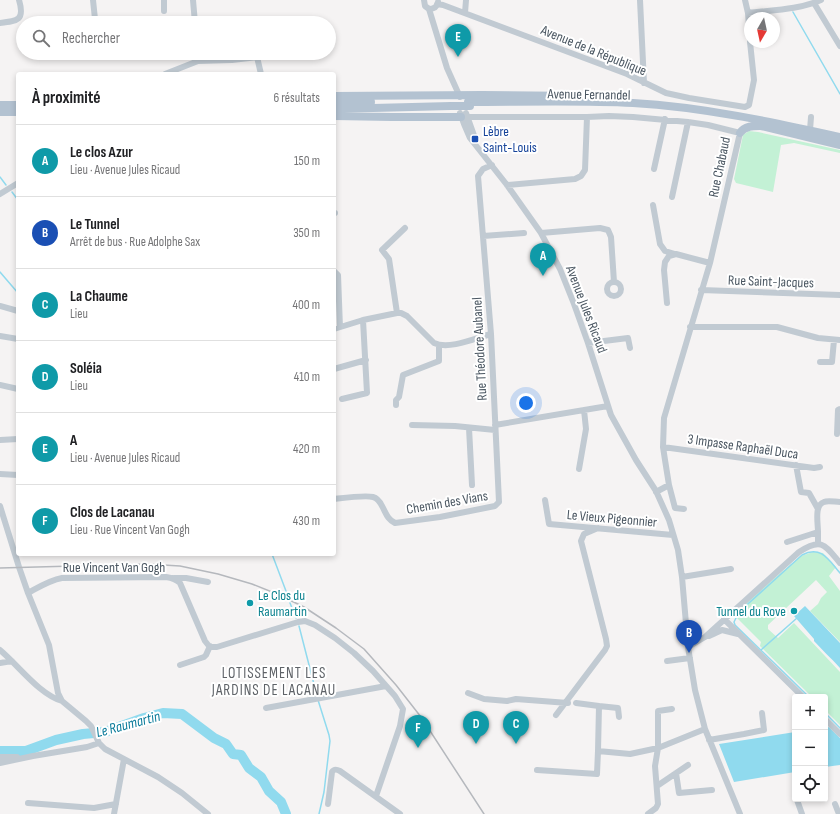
<!DOCTYPE html>
<html lang="fr">
<head>
<meta charset="utf-8">
<style>
	body { margin:0; font-family:"Sofia Sans Condensed",sans-serif; background:#f2f2f2; color:#202124 }
	.controls { position:absolute; right:12px; bottom:12px; display:grid; overflow:hidden; border-radius:4px; box-shadow:0 2px 6px #0003 }
	.controls button { width:36px; height:36px; display:grid; place-items:center; padding:0; border:0; border-bottom:1px solid #e0e0e0; background:#fff; color:#202124; font:20px sans-serif }
	.compass { position:absolute; left:744px; top:12px; width:36px; height:36px; border-radius:50%; background:#fff; box-shadow:0 2px 6px #0003; rotate:189deg }
	.you { position:absolute; left:526px; top:403px; width:14px; height:14px; margin:-10px; border:3px solid #fff; border-radius:50%; background:#1a73e8; box-shadow:0 0 0 6px #1a73e833 }
	.badge { display:grid; place-items:center; width:26px; height:26px; border-radius:50%; background:#b45309; color:#fff; font-size:13px; font-weight:700 }
	.pin { position:absolute; translate:-50% -33px; filter:drop-shadow(0 1px 2px #0008) }
	.pin::after { content:''; position:absolute; top:21px; width:14px; height:12px; background:inherit; clip-path:polygon(0 0,100% 0,50% 100%) }
	.list { margin:0; padding:0; list-style:none }
	h2 { display:flex; justify-content:space-between; align-items:center; height:52px; margin:0; padding:0 16px; font-size:17px }
	h2 small { font-size:13px; font-weight:400; color:#757577 }
	.list li { display:grid; grid-template-columns:26px 1fr auto; gap:12px; align-items:center; box-sizing:border-box; height:72px; padding:0 16px; border-top:1px solid #e0e0e0 }
	.list b { display:block; font-size:15px; white-space:nowrap }
	.list p { margin:0; font-size:13px; white-space:nowrap; color:#757577 }
	.list em { font-size:13px; font-style:normal; color:#757577 }
	.icon { flex:none; width:22px; height:22px; fill:none; stroke:currentColor; stroke-width:2; stroke-linecap:round; stroke-linejoin:round }
	.map { position:relative; flex:none; width:840px; height:814px; overflow:hidden }
	.search { position:absolute; background:#fff; box-shadow:0 2px 6px #0003; left:16px; top:16px; width:320px; height:44px; display:flex; align-items:center; gap:10px; box-sizing:border-box; padding:0 14px; border-radius:22px; color:#757577; font-size:15px }
	.panel { position:absolute; background:#fff; box-shadow:0 2px 6px #0003; left:16px; top:72px; width:320px; height:484px; border-radius:4px }
	.map>svg:first-child { display:block }
	.green { fill:#c3f1d5 }
	.water { fill:#90daee }
	.lines { fill:none; stroke-linecap:round; stroke-linejoin:round }
	.stream { stroke:#90daee; stroke-width:1.5 }
	.river { stroke:#90daee; stroke-width:10 }
	.minor { stroke:#c1cad2; stroke-width:6 }
	.major { stroke:#b3c2d1; stroke-width:8 }
	.rail { stroke:#b5b8bd; stroke-width:1.5 }
	.major-bridge { stroke:#b3c2d1; stroke-width:8 }
	.transit-dot { fill:#1a4fb4; stroke:#fff; stroke-width:1.5 }
	.culture-dot { fill:#0f9aa8; stroke:#fff; stroke-width:1.5 }
	.labels { text-anchor:middle; stroke-width:4; stroke-linejoin:round; paint-order:stroke }
	.street-label { font-size:14px; fill:#4a5661; stroke:#fff }
	.transit-label { font-size:14px; fill:#164399; stroke:#fff; text-anchor:start }
	.culture-label { font-size:14px; fill:#0d838f; stroke:#fff; text-anchor:start }
	.neighbourhood-label { font-size:15px; letter-spacing:1px; fill:#5f6368; stroke:#fff }
	.water-label { font-size:15px; font-style:italic; fill:#0c7c9b; stroke:#fff }
</style>
</head>
<body>
<div class="map">
<svg width="840" height="814" viewBox="0 0 840 814">
	<rect width="100%" height="100%" fill="#f5f3f3"/>
	<path class="green" d="M749 131 758 132 840 150V153L794 143 781 145 773 192 736 183 734 179 743 135Z
		M813 552 823 553 836 567 829 576 840 591V642L810 611 818 604 821 598 827 592 816 580 768 625V629L778 638 794 623 840 672V725L825 710V697H812L760 646 761 642 732 613 801 556Z"/>
	<path class="water" d="M805 606 840 643V668C831 658 822 650 814 641V639L794 616Z
		M829 727 840 738V765L825 767V728Z
		M795 732V772L734 782 719 744Z"/>
	<g class="lines">
		<path class="stream" d="M793 12 840 94
			M0 177 6 185
			M12 192 18 200
			M0 272 18 293
			M272 554 289 599
			M290 603 296 618
			M299 626 317 696
			M761 650 797 618
			M809 697 735 625 734 622 739 612 802 555C821 545 829 560 840 573
			M318 700 329 735 330 741 324 792 319 814
			M825 713 840 728"/>
		<path class="river" d="M0 751H26L56 740 83 734 105 732 144 718 163 713 182 714 214 738 226 744 233 754 241 755 249 768 261 777 269 791 281 802 286 814"/>
		<path class="minor" d="M164 0V11
			M193 0 195 23
			M424 0 425 6 429 9C434 9 437 7 438 2
			M640 0 644 83
			M745 0 748 13 750 39
			M814 3 840 46
			M437 4 443 5 627 74 666 93 689 98 745 107 749 105 754 80 750 42
			M429 9 447 68 460 97
			M465 13 466 0
			M748 13C772 10 798 10 821 0
			M0 23C18 21 25 20 19 0
			M92 23 94 21 95 19 93 0
			M198 61 232 60 257 57 261 74
			M165 74 198 61V53
			M460 113 464 124 470 138 507 185 541 233 560 269 574 304 588 343 611 415 636 460 656 491 669 520 678 550 682 577 688 647 695 690 705 729 740 814
			M466 113 476 141
			M461 117H587L609 116 633 117 688 122 708 125 740 133 710 263 664 418 663 447 665 460 669 485 656 492
			M810 130 811 117
			M654 169 665 119
			M507 185 575 179 581 176 585 170 587 117
			M0 194 18 183
			M672 197 688 122
			M653 205 660 244 665 251 675 254
			M334 213H335
			M541 233 600 228 608 230 611 237 614 282
			M483 236 524 233
			M334 271 338 275 340 327
			M607 289a7 7 0 1 1 14 0a7 7 0 1 1-14 0Z
			M701 290 840 295
			M667 303 664 270 665 262 669 256 676 254 710 263
			M0 306 18 311
			M397 313 389 259 382 250 405 228
			M690 327H777L818 338 840 340
			M334 329 363 320 397 313H401L407 316 434 343C449 350 476 338 491 334
			M0 336 18 339
			M588 343 628 338 630 348
			M820 362H832L834 340
			M334 369 366 360
			M0 385 18 389
			M342 399 367 393 363 320
			M396 405V400L399 397 403 375 439 361V346
			M412 425 455 426 495 430
			M495 425 608 406
			M469 428 472 485
			M837 434 838 410 840 409
			M0 440 18 439
			M663 447 814 468 820 467
			M796 465 801 492 809 493 818 509
			M579 469 586 429 584 410
			M0 474 18 475
			M669 485 675 508 684 509
			M334 499C343 498 365 495 373 497 377 498 380 502 382 506 386 513 387 519 395 523L440 517 495 506 499 502 491 334 478 176 483 169 492 165
			M545 500 549 524 673 535
			M0 506 19 567 28 593 49 645 58 693 62 701 86 721 91 726 99 743 105 749 158 777 182 793 208 814
			M818 532C818 523 814 505 824 502 828 500 835 502 840 502
			M787 542 818 532V544
			M682 577 731 569
			M174 578H186L208 582
			M28 593C39 587 50 580 62 578L166 577C172 578 176 579 180 583L205 641 209 646 212 647H217L298 622 305 621 315 625 335 638 354 653 373 671 395 696 403 709 400 726 376 796
			M724 619 803 697
			M709 636 722 630 738 634
			M688 647 705 637 799 552C822 537 825 545 840 563
			M0 650C19 666 39 694 62 701
			M667 661 690 658
			M0 663 12 661
			M180 665 204 657 206 655 210 646
			M468 693 484 699 507 701 516 699 568 703
			M576 703 599 706
			M266 708 386 686
			M556 715 605 650 607 646 606 639 581 541 584 534 598 528
			M619 717 618 708 599 706 598 751 630 754 658 748 705 729
			M825 719 840 734
			M709 740 744 734 764 730 762 713
			M0 757H17
			M0 763 33 756 87 747 99 743
			M537 770 597 774 598 751
			M676 773 679 793 712 790
			M657 786 688 765
			M797 800 802 814
			M28 803 94 808 116 804
			M328 804 332 772C334 769 336 769 340 771L400 814
			M835 804 839 814
			M114 814 124 759
			M648 814 656 808 658 804 655 766 658 748V711L672 709"/>
		<path class="major" d="M334 96 482 95 583 96 593 97
			M334 102H371
			M468 102C523 102 578 100 633 103 703 107 772 122 840 137
			M0 105H18
			M334 109 451 106
			M0 112H18
			M334 116 392 117H461
			M761 126 840 145
			M740 133C745 125 755 126 764 126"/>
		<path class="rail" d="M0 568 147 564 180 566 218 574 252 584 277 594 304 607 336 628 364 649 396 685 421 717 484 814"/>
		<path class="major-bridge" d="M451 106H470"/>
	</g>
	<rect class="transit-dot" x="471" y="135" width="8" height="8" rx="2"/>
	<g class="culture-dot">
		<circle cx="250" cy="603" r="4"/>
		<circle cx="794" cy="611" r="4"/>
	</g>
	<g class="labels">
		<g class="street-label">
			<text transform="translate(594 50) rotate(22)" y="5">Avenue de la République</text>
			<text transform="translate(589 94) rotate(1)" y="5">Avenue Fernandel</text>
			<text transform="translate(719 167) rotate(-78)" y="5">Rue Chabaud</text>
			<text transform="translate(771 281) rotate(2)" y="5">Rue Saint-Jacques</text>
			<text transform="translate(587 309) rotate(69)" y="5">Avenue Jules Ricaud</text>
			<text transform="translate(479 349) rotate(-93)" y="5">Rue Théodore Aubanel</text>
			<text transform="translate(743 446) rotate(8)" y="5">3 Impasse Raphaël Duca</text>
			<text transform="translate(447 502) rotate(-10)" y="5">Chemin des Vians</text>
			<text transform="translate(612 518) rotate(5)" y="5">Le Vieux Pigeonnier</text>
			<text x="114" y="572">Rue Vincent Van Gogh</text>
		</g>
		<g class="transit-label">
			<text x="483" y="136">Lèbre<tspan x="483" dy="16">Saint-Louis</tspan></text>
		</g>
		<g class="culture-label">
			<text x="258" y="600">Le Clos du<tspan x="258" dy="16">Raumartin</tspan></text>
			<text x="786" y="616" text-anchor="end">Tunnel du Rove</text>
		</g>
		<g class="neighbourhood-label">
			<text x="274" y="678">LOTISSEMENT LES<tspan x="274" dy="17">JARDINS DE LACANAU</tspan></text>
		</g>
		<g class="water-label">
			<text transform="translate(128 724) rotate(-15)" y="5">Le Raumartin</text>
		</g>
	</g>
</svg>
<div class="controls">
<button>+</button>
<button>−</button>
<button><svg class="icon" aria-label="locate" viewBox="0 0 24 24"><circle cx="12" cy="12" r="6"/><path d="M12 2v4M12 18v4M2 12h4M18 12h4"/></svg></button>
</div>
<svg class="compass" viewBox="-18 -18 36 36"><path d="M0-13l5 13h-10z" fill="#e53935"/><path d="M0 13l5-13h-10z" fill="#757577"/></svg>
<div class="you"></div>
<div class="pin badge" style="left:543px;top:276px;background:#0f9aa8">A</div>
<div class="pin badge" style="left:689px;top:653px;background:#1a4fb4">B</div>
<div class="pin badge" style="left:516px;top:744px;background:#0f9aa8">C</div>
<div class="pin badge" style="left:476px;top:744px;background:#0f9aa8">D</div>
<div class="pin badge" style="left:458px;top:57px;background:#0f9aa8">E</div>
<div class="pin badge" style="left:418px;top:748px;background:#0f9aa8">F</div>
<div class="search"><svg class="icon" aria-label="search" viewBox="0 0 24 24"><circle cx="10" cy="10" r="6"/><path d="M15 15l6 6"/></svg>Rechercher</div>
<section class="panel">
<h2>À proximité<small>6 résultats</small></h2>
<ul class="list">
<li><span class="badge" style="background:#0f9aa8">A</span><div><b>Le clos Azur</b><p>Lieu · Avenue Jules Ricaud</p></div><em>150 m</em></li>
<li><span class="badge" style="background:#1a4fb4">B</span><div><b>Le Tunnel</b><p>Arrêt de bus · Rue Adolphe Sax</p></div><em>350 m</em></li>
<li><span class="badge" style="background:#0f9aa8">C</span><div><b>La Chaume</b><p>Lieu</p></div><em>400 m</em></li>
<li><span class="badge" style="background:#0f9aa8">D</span><div><b>Soléia</b><p>Lieu</p></div><em>410 m</em></li>
<li><span class="badge" style="background:#0f9aa8">E</span><div><b>A</b><p>Lieu · Avenue Jules Ricaud</p></div><em>420 m</em></li>
<li><span class="badge" style="background:#0f9aa8">F</span><div><b>Clos de Lacanau</b><p>Lieu · Rue Vincent Van Gogh</p></div><em>430 m</em></li>
</ul>
</section>
</div>
</body>
</html>
